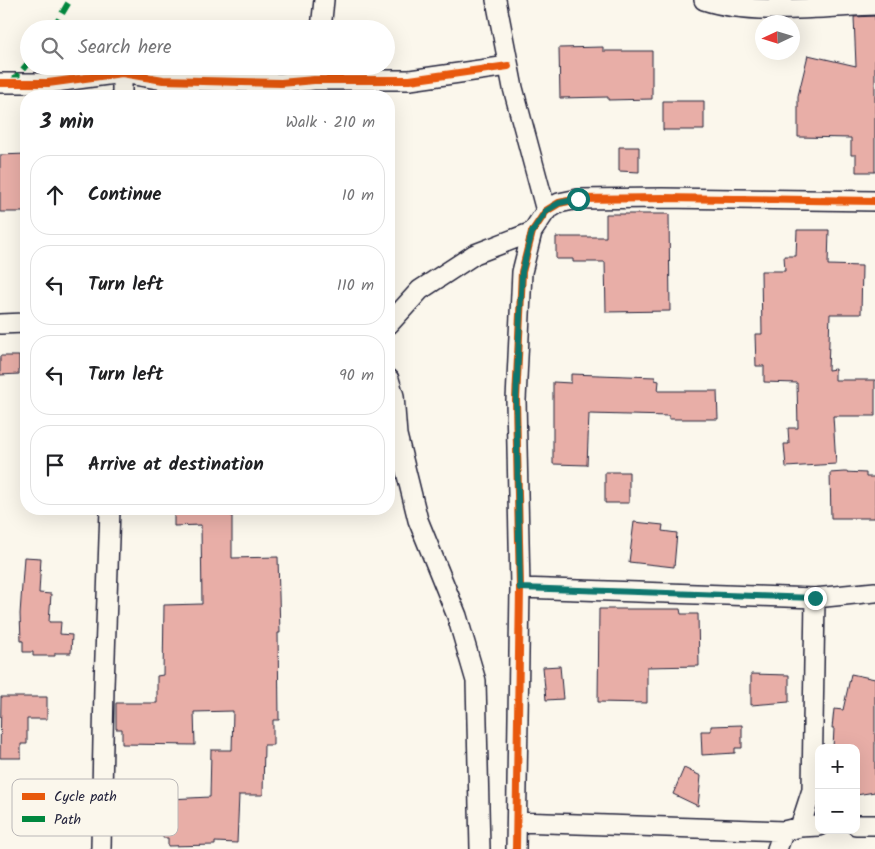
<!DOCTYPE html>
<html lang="en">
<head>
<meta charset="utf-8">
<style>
	body { margin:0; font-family:Kalam,sans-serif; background:#f2f2f2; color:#202124 }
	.controls { position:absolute; right:15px; bottom:15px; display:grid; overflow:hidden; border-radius:10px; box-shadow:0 5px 20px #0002 }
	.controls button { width:45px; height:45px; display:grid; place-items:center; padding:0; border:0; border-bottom:1px solid #e0e0e0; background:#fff; color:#202124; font:25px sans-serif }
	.compass { position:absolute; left:755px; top:15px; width:45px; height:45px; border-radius:50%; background:#fff; box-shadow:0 5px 20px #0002; rotate:266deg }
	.stop { position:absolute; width:15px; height:15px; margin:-11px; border:4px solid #0f766e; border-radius:50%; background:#fff }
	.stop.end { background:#0f766e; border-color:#fff; box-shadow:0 1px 5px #0008 }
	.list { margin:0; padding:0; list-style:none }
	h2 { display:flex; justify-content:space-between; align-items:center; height:65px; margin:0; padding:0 20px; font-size:21px }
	h2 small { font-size:16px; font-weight:400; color:#757577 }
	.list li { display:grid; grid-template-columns:32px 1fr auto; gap:15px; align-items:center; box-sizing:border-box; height:80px; margin:0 10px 10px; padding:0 10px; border:1px solid #e0e0e0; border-radius:20px }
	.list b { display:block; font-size:19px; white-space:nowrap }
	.list em { font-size:16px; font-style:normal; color:#757577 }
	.icon { flex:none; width:28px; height:28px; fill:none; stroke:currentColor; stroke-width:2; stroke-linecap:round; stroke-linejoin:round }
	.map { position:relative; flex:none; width:875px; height:849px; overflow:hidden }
	.search { position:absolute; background:#fff; box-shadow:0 5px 20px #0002; left:20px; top:20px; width:375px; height:55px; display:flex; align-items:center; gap:12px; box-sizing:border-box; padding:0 18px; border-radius:28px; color:#757577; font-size:19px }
	.panel { position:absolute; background:#fff; box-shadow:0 5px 20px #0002; left:20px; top:90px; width:375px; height:425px; border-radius:20px }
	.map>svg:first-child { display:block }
	.building { fill:#e8aea7; stroke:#22223b }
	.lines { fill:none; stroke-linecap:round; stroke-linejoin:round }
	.street-casing { stroke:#22223b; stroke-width:22 }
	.street { stroke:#fbf7ec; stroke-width:19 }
	.quiet { stroke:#00873e; stroke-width:6; stroke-dasharray:12 6; stroke-linecap:butt }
	.cycleway-casing { stroke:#fbf7ec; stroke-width:11 }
	.cycleway { stroke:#e8590c; stroke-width:8 }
	.route { stroke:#0f766e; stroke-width:6 }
	.key { fill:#fbf7ec; stroke:#bab7b7; stroke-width:1 }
	.key-label { font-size:14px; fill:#22223b }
</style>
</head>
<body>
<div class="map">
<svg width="875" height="849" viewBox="0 0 875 849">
	<rect width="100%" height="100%" fill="#fbf7ec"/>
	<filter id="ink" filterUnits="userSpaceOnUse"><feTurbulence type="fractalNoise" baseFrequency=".02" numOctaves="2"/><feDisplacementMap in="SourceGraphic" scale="10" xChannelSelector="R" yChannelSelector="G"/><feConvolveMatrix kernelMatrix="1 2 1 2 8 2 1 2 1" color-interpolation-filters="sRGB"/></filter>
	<g filter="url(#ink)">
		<path class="building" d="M875 16V172H856V155H851V138L798 137V96L808 55 856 66 854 17Z
			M603 47V51H652V99L608 100V97L560 98 559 48Z
			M663 101H704V130H663Z
			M619 147H639V172L619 171Z
			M26 154V212H0V155Z
			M606 214H669L670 311 606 312 605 262H573V259H556V237H606Z
			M797 230H829L828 265 862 266 861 314H830L828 370 835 369V380H875V416H833L836 464 786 467 784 444H789L788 428H798L797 383 764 382V366H756L755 334H762L761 271H785L784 256H796Z
			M0 356H19V374L0 375Z
			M571 374 655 377V380L659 381 658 391H717L718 419H669V416L589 414 587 465 553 464V382L571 383Z
			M605 472H629V503H605Z
			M844 472 866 473V477H875V518H831L830 473Z
			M174 509H232V558L278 557 280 633H278L279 720H273V745H264L263 795H239L237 843 215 842V845L168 846V838H163L162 812 169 811V799L210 797 211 750H232L233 711 194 712 195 745 122 744V729H116V703H157V676L163 675 164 605 202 604 201 525 174 526Z
			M634 522 663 525 662 531 677 533 674 567 629 562Z
			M24 557 41 558 39 593 51 594 49 622H61L60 634 72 635 71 653H55V656H33V652H23V641H21L20 614Z
			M599 609H680L681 614H698L699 666 647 667V703L598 702Z
			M560 666 563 699 546 700 543 667Z
			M751 674 789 675V702L751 705Z
			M851 674 875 679V792L856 795V748H833L834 728H832L834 709 843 710Z
			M1 697H47V719H27V744H21V758H0Z
			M742 725V748H735V753L702 755 701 731H711V726Z
			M684 768 701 776 698 806 673 794Z"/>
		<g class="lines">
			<g class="street-casing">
				<path id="street" d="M496 0 513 88 546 211
					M704 0C751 16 824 7 875 5
					M321 29 324 0
					M122 73V96
					M0 83H48L122 73 163 80 281 83 314 80H410L508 66
					M0 324 26 323
					M389 324 420 290 475 254 532 232
					M389 379 394 396 397 435 418 520 457 616 476 681 480 849
					M520 588 815 598 875 592
					M518 822 784 831 800 827 819 826
					M856 825H875
					M800 827 812 790 815 598
					M101 849 104 686 110 509
					M516 849 520 588 516 400 522 272 532 232 546 211 559 203 578 199 662 198 875 201
					M777 849 784 831"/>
			</g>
			<use href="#street" class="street"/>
			<path class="quiet" d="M53 29 70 0
				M11 83 29 62"/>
			<g class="cycleway-casing">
				<path id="cycleway" d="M0 83H48L122 73 163 80 281 83 314 80H410L508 66
					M516 849 520 588 516 400 522 272 532 232 546 211 559 203 578 199 662 198 875 201"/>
			</g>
			<use href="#cycleway" class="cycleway"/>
		</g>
	</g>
	<g class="lines" filter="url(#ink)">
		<path class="route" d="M578 199 559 203 546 211 532 232 522 272 516 400 520 588 815 598"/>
	</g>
	<rect x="12" y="779" width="166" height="57" rx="8" class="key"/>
	<rect x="22" y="793" width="23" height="7" fill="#e8590c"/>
	<rect x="22" y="816" width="23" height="6" fill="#00873e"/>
	<g class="key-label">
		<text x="54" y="801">Cycle path</text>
		<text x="54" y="824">Path</text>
	</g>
</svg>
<div class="controls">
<button>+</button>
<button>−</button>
</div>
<svg class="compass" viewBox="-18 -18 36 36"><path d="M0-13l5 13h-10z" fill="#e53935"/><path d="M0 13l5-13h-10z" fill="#757577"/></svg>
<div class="stop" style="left:578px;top:199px"></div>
<div class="stop end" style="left:815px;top:598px"></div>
<div class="search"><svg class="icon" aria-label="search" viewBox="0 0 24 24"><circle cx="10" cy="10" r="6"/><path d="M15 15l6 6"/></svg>Search here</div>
<section class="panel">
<h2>3 min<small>Walk · 210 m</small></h2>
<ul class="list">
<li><svg class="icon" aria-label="ahead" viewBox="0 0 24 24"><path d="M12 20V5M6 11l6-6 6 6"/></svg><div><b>Continue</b></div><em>10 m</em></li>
<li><svg class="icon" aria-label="left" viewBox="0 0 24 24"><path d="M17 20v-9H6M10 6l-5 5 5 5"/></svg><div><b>Turn left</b></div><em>110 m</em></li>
<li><svg class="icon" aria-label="left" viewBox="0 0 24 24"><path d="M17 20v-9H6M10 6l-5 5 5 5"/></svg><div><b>Turn left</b></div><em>90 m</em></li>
<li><svg class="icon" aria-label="arrive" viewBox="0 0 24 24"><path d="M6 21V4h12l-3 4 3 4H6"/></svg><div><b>Arrive at destination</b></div></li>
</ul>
</section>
</div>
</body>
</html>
